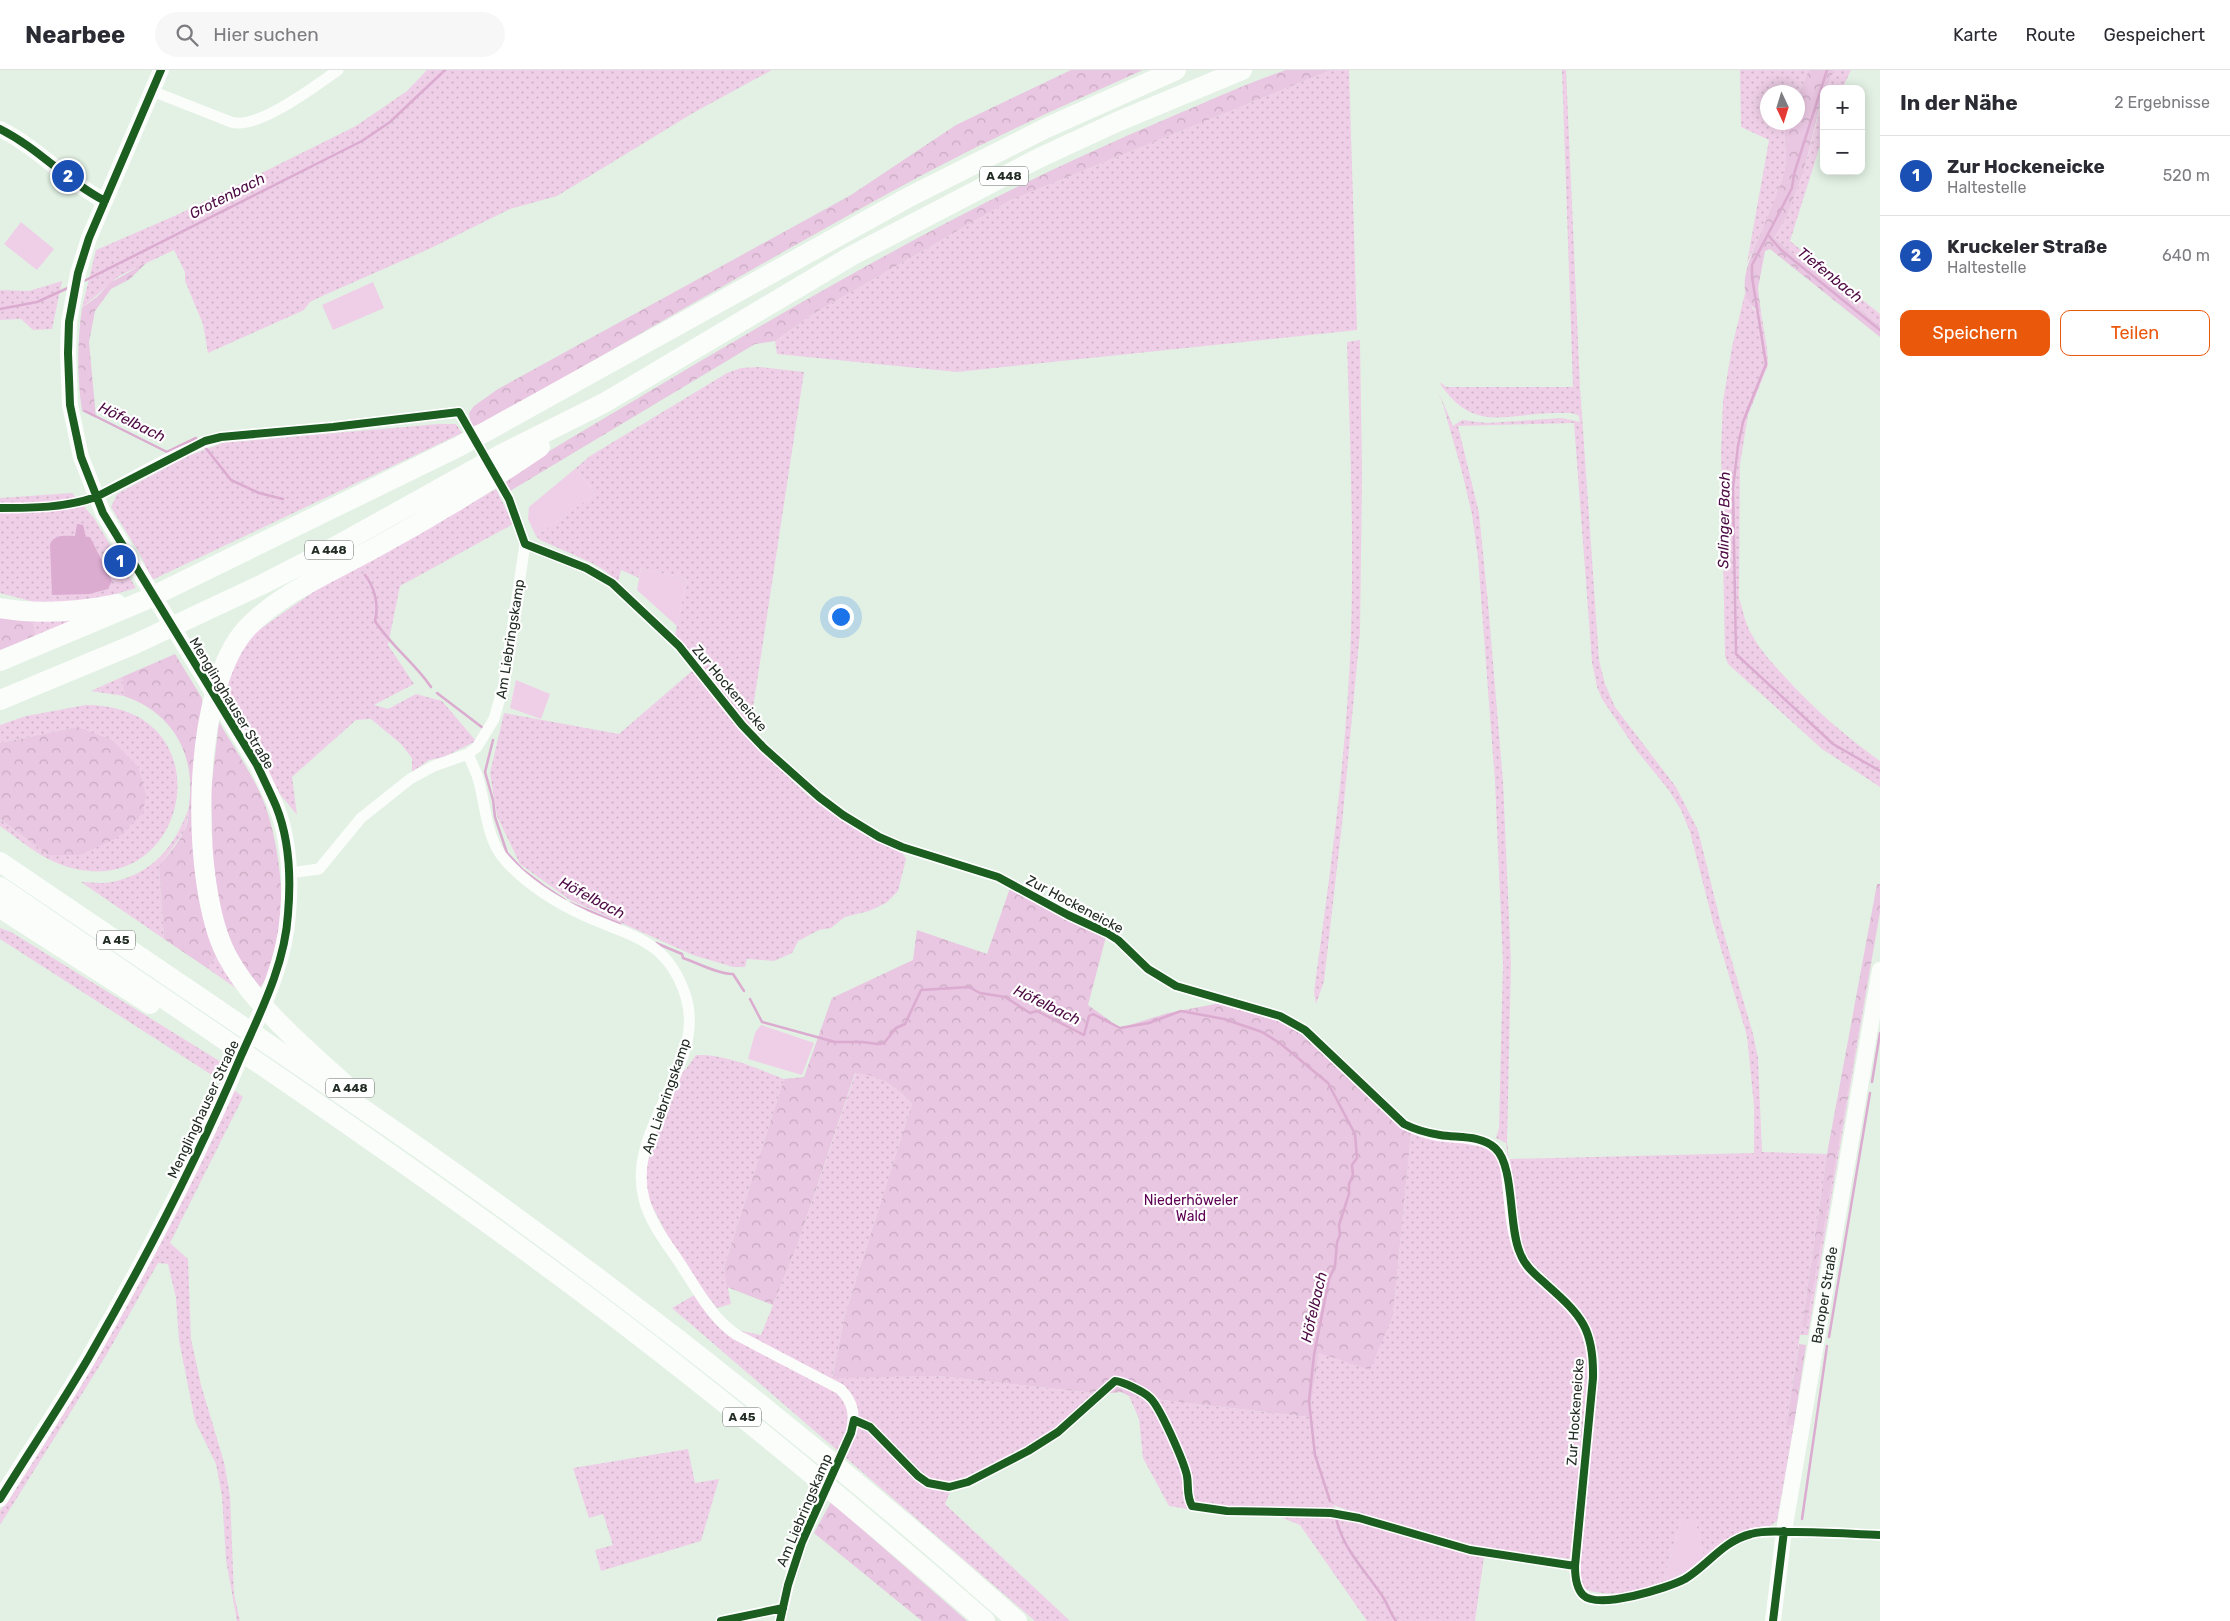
<!DOCTYPE html>
<html lang="de">
<head>
<meta charset="utf-8">
<style>
	body { margin:0; font-family:Rubik,sans-serif; background:#f7f7f7; color:#2b2b33 }
	.controls { position:absolute; right:15px; top:15px; display:grid; overflow:hidden; border-radius:10px; box-shadow:0 2px 12px #0003 }
	.controls button { width:45px; height:45px; display:grid; place-items:center; padding:0; border:0; border-bottom:1px solid #e1e1e2; background:#fff; color:#2b2b33; font:25px sans-serif }
	.compass { position:absolute; left:1760px; top:15px; width:45px; height:45px; border-radius:50%; background:#fff; box-shadow:0 2px 12px #0003; rotate:176deg }
	.you { position:absolute; left:840px; top:546px; width:18px; height:18px; margin:-12px; border:4px solid #fff; border-radius:50%; background:#1a73e8; box-shadow:0 0 0 8px #1a73e833 }
	.badge { display:grid; place-items:center; width:32px; height:32px; border-radius:50%; background:#ea580c; color:#fff; font-size:16px; font-weight:700 }
	.pin { position:absolute; translate:-50% -50%; border:2px solid #fff; box-shadow:0 1px 5px #0006 }
	.list { margin:0; padding:0; list-style:none }
	h2 { display:flex; justify-content:space-between; align-items:center; height:65px; margin:0; padding:0 20px; font-size:21px }
	h2 small { font-size:16px; font-weight:400; color:#7c7c81 }
	.list li { display:grid; grid-template-columns:32px 1fr auto; gap:15px; align-items:center; box-sizing:border-box; height:80px; padding:0 20px; border-top:1px solid #e1e1e2 }
	.list b { display:block; font-size:19px; white-space:nowrap }
	.list p { margin:0; font-size:16px; white-space:nowrap; color:#7c7c81 }
	.list em { font-size:16px; font-style:normal; color:#7c7c81 }
	.actions { display:flex; gap:10px; padding:15px 20px }
	.actions a { flex:1; padding:11px 0; border:1px solid #ea580c; border-radius:10px; text-align:center; font-size:18px; color:#ea580c }
	.actions .main { background:#ea580c; color:#fff }
	.icon { flex:none; width:28px; height:28px; fill:none; stroke:currentColor; stroke-width:2; stroke-linecap:round; stroke-linejoin:round }
	.map { position:relative; flex:none; width:1880px; height:1551px; overflow:hidden }
	header { display:flex; align-items:center; gap:30px; box-sizing:border-box; height:70px; padding:0 25px; background:#fff; border-bottom:1px solid #e1e1e2 }
	header strong { font-size:24px }
	nav { display:flex; gap:28px; margin-inline-start:auto; font-size:18px }
	.search { width:350px; height:45px; background:#f7f7f7; display:flex; align-items:center; gap:12px; box-sizing:border-box; padding:0 18px; border-radius:28px; color:#7c7c81; font-size:19px }
	main { display:flex }
	aside { flex:1; background:#fff }
	.map>svg:first-child { display:block }
	.green { fill:url(#green-dots); fill-rule:evenodd }
	.forest { fill:url(#forest-crowns) }
	.pitch { fill:#efcfe7 }
	.water { fill:#dbabd0 }
	.lines { fill:none; stroke-linecap:round; stroke-linejoin:round }
	.stream { stroke:#dbabd0; stroke-width:2.5 }
	.street { stroke:#fbfdfb; stroke-width:11 }
	.secondary { stroke:#fbfdfb; stroke-width:16 }
	.highway { stroke:#fbfdfb; stroke-width:20 }
	.cycleway-casing { stroke:#fff; stroke-width:11 }
	.cycleway { stroke:#1b5e20; stroke-width:8 }
	.labels { text-anchor:middle; stroke-width:4.5; stroke-linejoin:round; paint-order:stroke }
	.shield { fill:#fff; stroke:#656c66; stroke-width:1 }
	.shield-label { font-size:12px; font-weight:bold; fill:#232d25 }
	.street-label { font-size:14px; fill:#232d25; stroke:#fff }
	.park-label { font-size:14px; fill:#5d0052; stroke:#fff }
	.water-label { font-size:15px; font-style:italic; fill:#4e0b45; stroke:#fff }
</style>
</head>
<body>
<header>
<strong>Nearbee</strong>
<div class="search"><svg class="icon" aria-label="search" viewBox="0 0 24 24"><circle cx="10" cy="10" r="6"/><path d="M15 15l6 6"/></svg>Hier suchen</div>
<nav><a>Karte</a><a>Route</a><a>Gespeichert</a></nav>
</header>
<main>
<div class="map">
<svg width="1880" height="1551" viewBox="0 0 1880 1551">
	<defs>
		<pattern id="green-dots" width="8" height="8" patternUnits="userSpaceOnUse" patternTransform="scale(1.25)"><rect width="8" height="8" fill="#efcfe7"/><path d="M2 2h.1M6 6h.1" fill="none" stroke="#cdb2c6" stroke-width="1.8" stroke-linecap="round"/></pattern>
		<pattern id="forest-crowns" width="20" height="18" patternUnits="userSpaceOnUse" patternTransform="scale(1.25)"><rect width="20" height="18" fill="#e9c6e1"/><path d="M2 6a3 3 0 1 1 6 0M12 15a3 3 0 1 1 6 0" fill="none" stroke="#c8aac1"/></pattern>
	</defs>
	<rect width="100%" height="100%" fill="#e2f1e4"/>
	<path class="green" d="M427 0H772L693 43 557 126 510 139 431 178 320 227 310 232 304 240 208 283 203 254 185 211V202L174 180 119 206 82 238 96 180 179 144 356 56 407 21Z
		M1331 0H1349L1357 260 957 302 777 284 775 271 813 244 1011 130Z
		M1562 0H1566L1580 317 1599 590 1605 614 1615 637 1676 717 1698 760 1720 850 1753 964 1758 988 1762 1082 1827 1084 1802 1255 1806 1257 1880 842 1808 1265H1800L1786 1356 1794 1355 1777 1451 1770 1456 1760 1457 1704 1489 1696 1453 1681 1449 1663 1513C1637 1522 1611 1528 1584 1519L1579 1510 1599 1290C1596 1272 1590 1255 1580 1239L1525 1186 1516 1161 1506 1073 1496 1068 1499 1058 1503 893 1495 712 1478 488 1472 444 1462 402 1442 331 1436 320 1442 330 1453 356 1462 350 1487 353 1562 348 1580 352 1579 346C1573 342 1567 343 1560 343 1509 342 1474 366 1439 312L1447 317H1573ZM1574 353 1592 592 1597 617 1602 629 1637 681 1668 719 1681 740 1690 762 1713 852 1747 966 1754 1036V1083L1509 1089 1507 1072 1511 893 1503 712 1488 533 1479 443 1458 356Z
		M1740 0H1809L1798 25V22H1768V52L1786 53C1783 68 1788 86 1785 99 1776 131 1761 163 1747 193L1769 70 1741 57Z
		M1834 0H1851L1842 19H1826Z
		M1824 23V63L1790 171 1880 244V256L1774 168 1787 146 1804 100Z
		M62 211 52 259 33 260 21 249 0 250V220L29 221Z
		M1745 223 1753 239 1761 243 1767 278 1768 295 1748 345 1740 394 1739 528C1743 540 1745 554 1752 565 1760 580 1773 594 1785 607 1814 639 1845 666 1880 691V717L1822 679 1728 594 1725 586 1721 382 1723 331 1732 277Z
		M1360 270 1362 405 1360 562 1342 754 1324 911 1316 934 1314 922C1330 803 1347 683 1351 564 1354 466 1350 369 1347 272Z
		M760 297 804 302 750 658 675 565 687 509 641 498 639 508 621 500 618 512 604 500 592 493 540 470 536 466 595 424 576 398 590 386 727 303 741 298Z
		M438 354H456L462 363 152 510 141 486 111 437 117 424 188 386 223 373Z
		M496 419 513 454 400 516 388 575 414 614 374 635 388 639 416 624 442 631 476 671 444 687 429 690 412 702V688L401 674 371 649 356 650 292 707 297 745 279 723 227 636 228 604 253 564 319 518Z
		M72 423 94 448 136 518 89 532 38 533 0 523V428Z
		M96 542 36 567 32 546Z
		M692 601 741 662 806 724 844 752 903 784 906 789 898 821 886 833 869 841 845 847 831 858 819 860 798 871 792 883 774 891 747 889 745 897H733L693 885 570 830 520 794 497 746 490 703 504 643 619 664Z
		M122 607 124 626 91 621Z
		M86 635C228 635 191 833 68 797 43 790 21 771 0 756V749L48 785 77 657 0 673V655L26 646Z
		M189 737 187 752 184 762 159 796 164 869 81 812C91 812 102 814 112 812 153 804 176 775 189 737Z
		M0 858 11 862 221 992 215 1007 0 869Z
		M220 882 247 926 207 898Z
		M696 985C726 984 756 998 784 1009L724 1198 731 1234 717 1238 698 1214 667 1165 647 1126 646 1100 652 1072 679 1004 686 999Z
		M856 1002C879 1004 897 1017 912 1034L845 1245 832 1307 938 1306 1102 1324 1058 1365 1018 1388 951 1420 945 1434 1070 1551H1035L672 1238 696 1224 722 1257 761 1265 798 1173Z
		M234 1020 243 1027 170 1173 188 1189 191 1269 201 1315 224 1392 230 1426 234 1524 240 1551H237L226 1490 222 1426 216 1394 195 1351 179 1270 176 1228 168 1194 158 1193 107 1284 0 1455V1441L93 1295Z
		M1411 1063 1457 1069 1490 1079 1500 1091 1512 1175 1573 1244 1587 1269 1591 1300 1571 1489 1488 1479 1377 1450 1333 1435 1339 1446 1484 1487 1475 1551H1367L1300 1455 1275 1445 1231 1446 1169 1436 1143 1388 1139 1349 1129 1326 1309 1347 1319 1283 1393 1245Z
		M688 1379 695 1413 719 1409 701 1471 601 1501 595 1480 613 1475 603 1444 589 1448 573 1398Z"/>
	<path class="forest" d="M1071 0H1143C1071 32 998 65 928 102 778 182 632 270 483 353L471 357 469 343 474 336 498 319 851 125 956 55Z
		M1286 0H1331L1011 130 813 244 775 271 755 274 510 421 504 408C720 280 934 146 1166 49 1206 32 1245 14 1286 0Z
		M1809 0H1834L1826 19H1824L1804 100 1787 146 1774 168 1880 256V267L1770 179 1765 181 1758 218 1761 243C1727 224 1755 179 1765 153 1772 136 1780 117 1785 99 1788 85 1783 68 1786 53L1798 52V25Z
		M147 192 130 209 111 219 95 241 89 272 96 348 82 341C77 307 77 273 82 238L98 226 110 213Z
		M0 542 32 546 36 567 0 580Z
		M175 584 202 628 220 882 207 898 164 869 159 796C169 783 182 770 187 754 189 748 188 741 189 735 196 684 173 643 124 626L122 607Z
		M219 652C233 676 249 699 261 725 281 771 290 853 271 900 268 907 263 913 259 919L240 895 214 829 211 720Z
		M77 657 112 670 138 697 146 725 143 743 117 768 79 785H48L0 749V673Z
		M1877 814H1880V842L1806 1258 1802 1256 1827 1084Z
		M1010 818 1107 863 1088 935 1120 958 1168 943 1226 932 1288 950 1411 1063 1393 1245 1370 1300 1319 1283 1309 1347 1129 1326 1121 1322 1102 1324 938 1306 832 1308 845 1245 912 1034C897 1017 879 1004 855 1003L798 1173 773 1235 727 1217 724 1198 784 1009 804 1007 832 928 913 890 917 860 987 884Z
		M1799 1274 1806 1275 1794 1355 1786 1356Z
		M831 1432 967 1551H922L814 1463Z"/>
	<path class="pitch" d="M21 152 54 179 37 200 4 174Z
		M373 212 384 238 333 260 322 235Z
		M576 398 595 424 536 466 528 449 529 437Z
		M641 498 687 509 677 556 637 520Z
		M516 610 550 624 541 649 510 638Z
		M761 955 814 973 802 1005 748 989 755 963Z
		M1681 1449 1696 1452 1704 1489 1690 1500 1663 1513Z"/>
	<path class="water" d="M77 454 83 455 86 467H90L112 511 108 519 89 524 52 525 50 474C55 464 65 466 75 466Z"/>
	<g class="lines">
		<path class="stream" d="M1827 0 1794 104 1792 118 1752 195V207L1766 294 1743 352 1738 376 1733 418 1736 584 1833 674 1880 701
			M1768 165 1781 180 1880 260
			M84 211 362 71 390 52 445 0
			M0 239 37 232 70 217
			M85 341 167 382 196 368
			M205 377 231 410 259 423 283 429
			M365 505C375 518 379 535 375 551 391 576 415 593 431 617
			M437 623 483 658
			M493 670 485 702 493 730 495 747 507 783 523 800 544 816 565 830
			M570 833 620 854
			M656 873 682 884 683 888C698 893 720 905 733 904L744 921
			M750 929 762 952 835 972H862L878 974 884 973 896 958 905 954 921 920 969 917 980 923 1005 927 1030 943 1037 941 1084 965 1089 946 1093 944 1120 958 1149 953 1181 941 1197 944 1224 949 1262 962 1281 974 1328 1013 1355 1064 1357 1088 1352 1095 1353 1105 1349 1114V1124L1339 1155 1340 1165 1337 1172 1335 1196 1329 1209 1314 1285 1309 1331 1315 1385 1330 1431
			M1872 1012 1880 963
			M1829 1267 1870 1023
			M1336 1447C1342 1479 1366 1501 1383 1527 1388 1535 1390 1543 1396 1551
			M1802 1449 1827 1276"/>
		<path class="street" d="M152 21 231 52C256 61 317 15 338 0
			M96 427C136 406 177 380 221 367L333 357 459 342 509 429 525 474 504 614 494 649 477 677 468 684 434 696 410 709 361 748 319 799 289 803
			M525 474 586 498 612 513 679 576 742 655 764 678 819 727 843 745 879 767 902 777 998 807 1068 845 1107 863 1118 870 1148 899 1176 916 1280 946 1305 960 1404 1054C1416 1060 1428 1064 1441 1066 1465 1069 1496 1065 1505 1094 1510 1122 1509 1163 1522 1188 1528 1200 1538 1207 1548 1216 1582 1245 1594 1263 1593 1308L1575 1496C1575 1505 1576 1518 1583 1525 1598 1540 1668 1518 1685 1509 1708 1495 1723 1471 1751 1464 1765 1460 1782 1462 1796 1462 1824 1462 1852 1464 1880 1465
			M468 684C471 691 474 698 477 705 486 732 485 768 505 790 527 815 555 832 585 846 633 867 668 870 686 927 707 995 625 1059 644 1129 650 1153 668 1175 681 1195 697 1219 712 1249 737 1265L840 1319C854 1332 855 1346 851 1363L802 1472 794 1493 783 1538 721 1551"/>
		<g class="secondary">
			<path d="M0 59C40 79 66 111 105 131"/>
			<path d="M0 1429C29 1382 61 1335 89 1287 145 1190 197 1090 241 986 261 941 285 894 288 844 291 809 289 768 276 736 270 722 263 708 257 695L103 443 81 387 70 335 68 283 69 252 78 203 89 168 161 0"/>
			<path id="s1" d="M1773 1551 1784 1461 1880 900"/>
		</g>
		<path class="highway" d="M0 538C40 545 77 542 117 534
			M0 591 143 531 460 376 909 127 1046 58 1176 0
			M0 630 135 574 263 514 329 480 500 385 604 333 853 185 1039 88 1119 51 1242 0
			M0 792C141 888 282 982 422 1080 628 1225 828 1383 1017 1551
			M0 817C197 952 396 1083 588 1227 724 1329 856 1439 985 1551
			M0 838 150 934
			M349 1018C308 981 251 933 226 884 190 813 190 617 248 557 281 523 331 502 373 479 430 448 486 414 540 377"/>
		<g class="cycleway-casing">
			<path id="cycleway" d="M0 59C40 79 66 111 105 131
				M0 438C33 438 64 438 96 427L205 371 221 367 333 357 459 342 509 429 525 474 586 498 612 513 679 576 742 655 764 678 819 727 843 745 879 767 902 777 998 807 1068 845 1107 863 1118 870 1148 899 1176 916 1280 946 1305 960 1404 1054C1416 1060 1427 1063 1440 1065 1458 1068 1481 1065 1495 1078 1515 1096 1508 1156 1520 1183 1525 1197 1536 1205 1547 1215 1582 1246 1594 1259 1593 1308L1575 1496C1575 1505 1576 1518 1583 1525 1598 1540 1668 1518 1685 1509 1708 1495 1723 1471 1751 1464 1765 1460 1782 1462 1796 1462 1824 1462 1852 1464 1880 1465
				M0 1429C29 1382 61 1335 89 1287 145 1190 197 1090 241 986 261 941 285 894 288 844 291 809 289 768 276 736 270 722 263 708 257 695L103 443 81 387 70 335 68 283 69 252 78 203 89 168 161 0
				M721 1551 783 1538
				M780 1551 788 1515 802 1472 851 1363 854 1350 870 1357 918 1406 928 1413 949 1417 968 1412 1028 1381 1058 1362 1115 1311C1122 1311 1144 1322 1149 1327 1159 1334 1184 1392 1187 1406 1189 1417 1186 1425 1192 1436L1227 1441 1331 1443 1359 1448 1470 1480 1575 1496
				M1773 1551 1784 1461"/>
		</g>
		<use href="#cycleway" class="cycleway"/>
	</g>
	<g class="labels">
		<g class="shield">
			<rect x="980" y="96.5" width="48" height="19" rx="4"/>
			<rect x="305" y="470.5" width="48" height="19" rx="4"/>
			<rect x="97" y="860.5" width="38" height="19" rx="4"/>
			<rect x="326" y="1008.5" width="48" height="19" rx="4"/>
			<rect x="723" y="1337.5" width="38" height="19" rx="4"/>
		</g>
		<g class="shield-label">
			<text x="1004" y="110">A 448</text>
			<text x="329" y="484">A 448</text>
			<text x="116" y="874">A 45</text>
			<text x="350" y="1022">A 448</text>
			<text x="742" y="1351">A 45</text>
		</g>
		<g class="street-label">
			<text transform="translate(510 569) rotate(-81)" y="5">Am Liebringskamp</text>
			<text transform="translate(730 618) rotate(50)" y="5">Zur Hockeneicke</text>
			<text transform="translate(232 633) rotate(59)" y="5">Menglinghauser Straße</text>
			<text transform="translate(1075 834) rotate(28)" y="5">Zur Hockeneicke</text>
			<text transform="translate(666 1026) rotate(-71)" y="5">Am Liebringskamp</text>
			<text transform="translate(203 1039) rotate(-65)" y="5">Menglinghauser Straße</text>
			<text dy="5" stroke="none"><textPath href="#s1" startOffset="330">Baroper Straße</textPath></text>
			<text transform="translate(1575 1342) rotate(-86)" y="5">Zur Hockeneicke</text>
			<text transform="translate(804 1440) rotate(-67)" y="5">Am Liebringskamp</text>
		</g>
		<g class="park-label">
			<text x="1191" y="1135">Niederhöweler<tspan x="1191" dy="16">Wald</tspan></text>
		</g>
		<g class="water-label">
			<text transform="translate(227 126) rotate(-27)" y="5">Grotenbach</text>
			<text transform="translate(1830 205) rotate(39)" y="5">Tiefenbach</text>
			<text transform="translate(132 352) rotate(26)" y="5">Höfelbach</text>
			<text transform="translate(1724 450) rotate(-89)" y="5">Salinger Bach</text>
			<text transform="translate(592 828) rotate(28)" y="5">Höfelbach</text>
			<text transform="translate(1047 935) rotate(26)" y="5">Höfelbach</text>
			<text transform="translate(1314 1237) rotate(-77)" y="5">Höfelbach</text>
		</g>
	</g>
</svg>
<div class="controls">
<button>+</button>
<button>−</button>
</div>
<svg class="compass" viewBox="-18 -18 36 36"><path d="M0-13l5 13h-10z" fill="#e53935"/><path d="M0 13l5-13h-10z" fill="#7c7c81"/></svg>
<div class="you"></div>
<div class="pin badge" style="left:120px;top:491px;background:#1a4fb4">1</div>
<div class="pin badge" style="left:68px;top:106px;background:#1a4fb4">2</div>
</div>
<aside>
<h2>In der Nähe<small>2 Ergebnisse</small></h2>
<ul class="list">
<li><span class="badge" style="background:#1a4fb4">1</span><div><b>Zur Hockeneicke</b><p>Haltestelle</p></div><em>520 m</em></li>
<li><span class="badge" style="background:#1a4fb4">2</span><div><b>Kruckeler Straße</b><p>Haltestelle</p></div><em>640 m</em></li>
</ul>
<div class="actions"><a class="main">Speichern</a><a>Teilen</a></div>
</aside>
</main>
</body>
</html>
